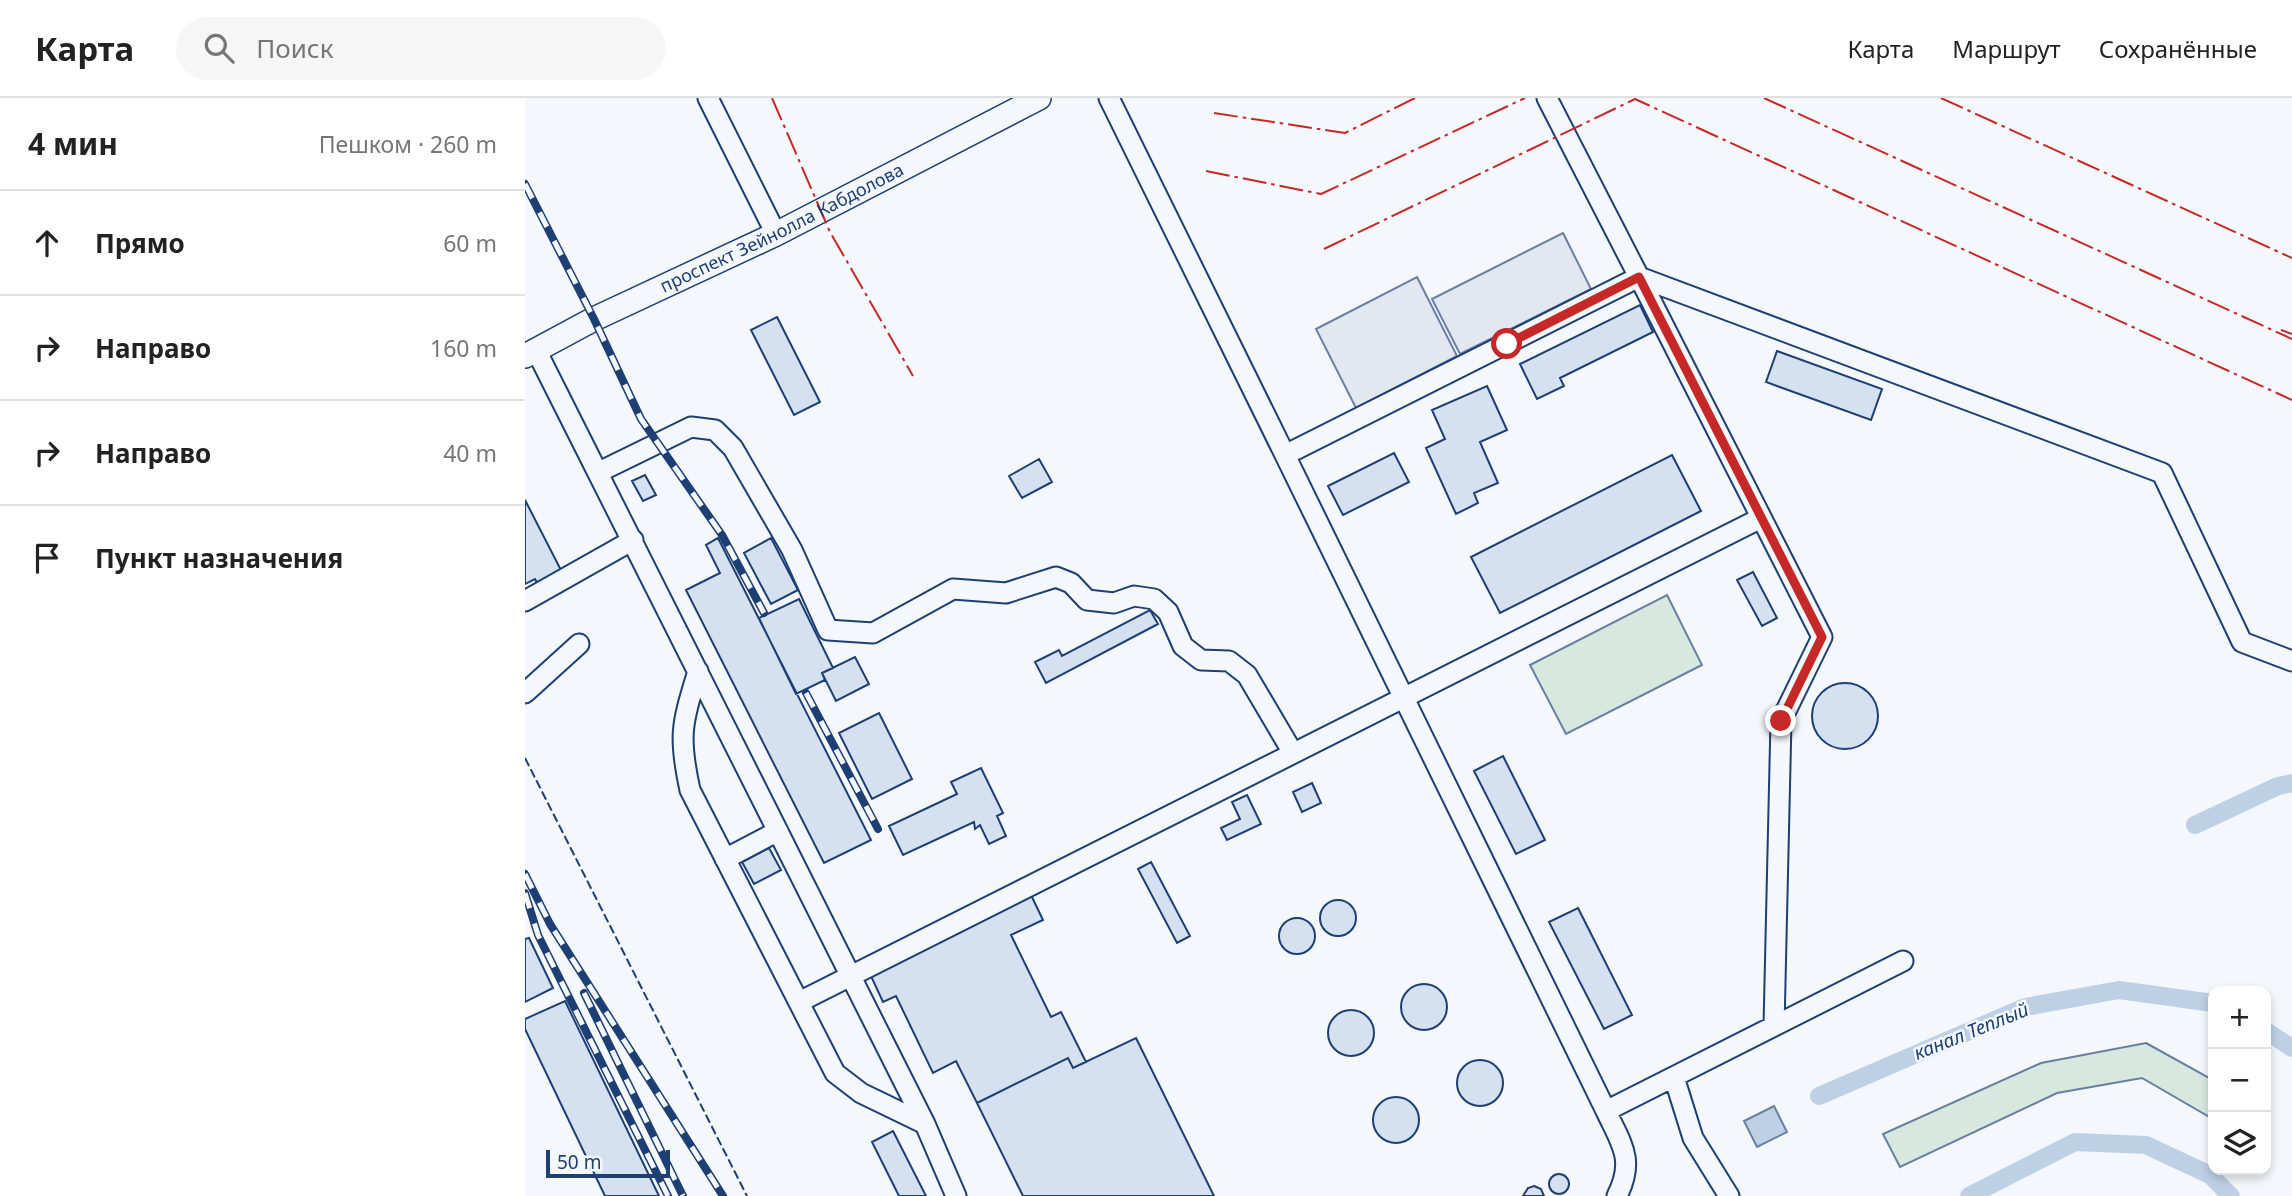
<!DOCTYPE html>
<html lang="ru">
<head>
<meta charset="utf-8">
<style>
	body { margin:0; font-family:"Noto Sans",sans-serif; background:#f6f6f6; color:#222 }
	.controls { position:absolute; right:21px; bottom:21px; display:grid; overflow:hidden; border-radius:14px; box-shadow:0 4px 10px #0003 }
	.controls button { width:63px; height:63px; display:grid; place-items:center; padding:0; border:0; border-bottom:2px solid #e0e0e0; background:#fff; color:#222; font:35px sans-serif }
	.scale { position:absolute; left:21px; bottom:18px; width:124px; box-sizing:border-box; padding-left:7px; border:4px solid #1d3f73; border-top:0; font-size:19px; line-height:24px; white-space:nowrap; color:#1d3f73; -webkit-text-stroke:5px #f4f7fb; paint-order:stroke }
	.stop { position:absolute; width:21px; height:21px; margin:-16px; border:5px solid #c62828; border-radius:50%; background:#fff }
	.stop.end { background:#c62828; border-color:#fff; box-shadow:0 2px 7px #0008 }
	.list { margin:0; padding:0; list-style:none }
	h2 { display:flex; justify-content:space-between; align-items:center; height:91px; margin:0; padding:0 28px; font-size:30px }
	h2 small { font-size:23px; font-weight:400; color:#767676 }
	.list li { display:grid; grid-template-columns:46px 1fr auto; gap:21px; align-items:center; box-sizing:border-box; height:105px; padding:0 28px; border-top:2px solid #e0e0e0 }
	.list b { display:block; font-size:26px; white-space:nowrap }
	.list em { font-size:23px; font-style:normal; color:#767676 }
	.icon { flex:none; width:38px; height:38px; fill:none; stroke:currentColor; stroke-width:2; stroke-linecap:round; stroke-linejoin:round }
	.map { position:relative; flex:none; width:1767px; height:1098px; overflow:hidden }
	header { display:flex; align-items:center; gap:42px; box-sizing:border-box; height:98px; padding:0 35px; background:#fff; border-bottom:2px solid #e0e0e0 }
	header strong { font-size:33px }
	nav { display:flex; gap:38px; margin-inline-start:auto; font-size:24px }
	.search { width:490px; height:63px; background:#f6f6f6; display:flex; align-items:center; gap:18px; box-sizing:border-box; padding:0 24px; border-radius:38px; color:#767676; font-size:26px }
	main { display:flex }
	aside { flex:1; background:#fff }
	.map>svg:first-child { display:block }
	.green { fill:#d7e8df; stroke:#687fa3; stroke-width:2 }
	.parking { fill:#e3e8f0; stroke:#687fa3; stroke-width:2 }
	.water { fill:#bed0e5; stroke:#687fa3; stroke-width:2 }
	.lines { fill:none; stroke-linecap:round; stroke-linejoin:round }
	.canal { stroke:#bed0e5; stroke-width:18 }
	.building { fill:#d5e0f0; stroke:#1d3f73; stroke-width:2 }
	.minor-casing { stroke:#1d3f73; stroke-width:23 }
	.major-casing { stroke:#1d3f73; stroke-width:26 }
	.minor { stroke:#f4f7fb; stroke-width:19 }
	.major { stroke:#f4f7fb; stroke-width:23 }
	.rail-casing { stroke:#1d3f73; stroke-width:8 }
	.rail { stroke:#f4f7fb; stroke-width:5; stroke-dasharray:16; stroke-linecap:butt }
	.fence { stroke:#1d3f73; stroke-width:2; stroke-dasharray:9 3.5; stroke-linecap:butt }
	.power { stroke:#c62828; stroke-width:2; stroke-dasharray:24 5 3.5 5; stroke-linecap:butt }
	.route { stroke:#c62828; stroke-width:9 }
	.labels { text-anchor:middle; stroke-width:5; stroke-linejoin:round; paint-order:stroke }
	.street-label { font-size:18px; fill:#1d3f73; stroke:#f4f7fb }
	.water-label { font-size:19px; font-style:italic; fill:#1d3f73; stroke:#f4f7fb }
</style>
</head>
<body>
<header>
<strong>Карта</strong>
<div class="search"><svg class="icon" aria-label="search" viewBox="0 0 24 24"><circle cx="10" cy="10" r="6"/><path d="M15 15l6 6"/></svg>Поиск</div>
<nav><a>Карта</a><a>Маршрут</a><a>Сохранённые</a></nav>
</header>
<main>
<aside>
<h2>4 мин<small>Пешком · 260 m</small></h2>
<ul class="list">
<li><svg class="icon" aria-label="ahead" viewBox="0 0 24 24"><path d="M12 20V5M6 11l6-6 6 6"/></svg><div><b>Прямо</b></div><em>60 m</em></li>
<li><svg class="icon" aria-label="right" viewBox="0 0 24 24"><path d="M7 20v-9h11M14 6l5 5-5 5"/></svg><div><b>Направо</b></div><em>160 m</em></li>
<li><svg class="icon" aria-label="right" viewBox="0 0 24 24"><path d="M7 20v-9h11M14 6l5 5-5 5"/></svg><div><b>Направо</b></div><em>40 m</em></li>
<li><svg class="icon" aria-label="arrive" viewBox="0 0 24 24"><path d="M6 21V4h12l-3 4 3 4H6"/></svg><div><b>Пункт назначения</b></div></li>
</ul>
</aside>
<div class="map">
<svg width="1767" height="1098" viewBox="0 0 1767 1098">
	<rect width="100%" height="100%" fill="#f4f7fb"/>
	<path class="green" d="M1142 497 1177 567 1041 636 1005 567Z
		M1621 945 1688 982V1021L1617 980 1532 995 1375 1069 1358 1036 1516 965Z"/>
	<path class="parking" d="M1038 135 1066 191 935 256 907 201Z
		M892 179 932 258 831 310 791 231Z"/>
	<path class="water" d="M1249 1008 1262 1034 1232 1049 1219 1023Z"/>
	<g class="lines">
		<path class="canal" d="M1670 727 1753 688 1767 685
			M1741 933 1767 950
			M1294 998 1500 909 1594 892 1688 905
			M1444 1098 1550 1044 1621 1047 1685 1077 1706 1098"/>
	</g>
	<path class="building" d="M1115 207 1128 234 1035 280 1039 288 1012 301 995 266Z
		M252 219 295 304 269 317 226 232Z
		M1252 253 1357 291 1346 322 1241 284Z
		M962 288 982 332 955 344 973 385 949 395 953 405 931 416 901 350 920 341 907 312Z
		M869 355 884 384 818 417 803 388Z
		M1147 357 1176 413 975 515 946 459Z
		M514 361 527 384 497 400 484 378Z
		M120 377 131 397 118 403 107 383Z
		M0 402 39 478 15 490 10 481 0 486Z
		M193 440 346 742 299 765 161 492 195 475 181 447Z
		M246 440 273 492 246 506 219 455Z
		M1228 474 1252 520 1237 528 1212 482Z
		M274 501 308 570 297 575 300 582 271 596 234 520Z
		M625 512 633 526 521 585 510 564 534 552 537 558Z
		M330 559 344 586 311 603 297 575Z
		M1287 618a33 33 0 1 1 66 0a33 33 0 1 1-66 0Z
		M354 615 387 681 347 701 314 635Z
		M978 658 1020 742 991 756 949 673Z
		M456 670 478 715 472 718 481 738 464 746 455 727 450 731 449 724 378 757 364 728 432 696 426 684Z
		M787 685 796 705 777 714 768 694Z
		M722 697 736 726 702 742 696 730 715 721 707 704Z
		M244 750 256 772 229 786 217 764Z
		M626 764 665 838 652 845 613 771Z
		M506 797 518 822 486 837 526 919 536 914 561 964 548 970 543 960 452 1005 431 963 408 975 371 898 358 904 345 876Z
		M795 820a18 18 0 1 1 36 0a18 18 0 1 1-36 0Z
		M1053 810 1107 917 1079 931 1024 824Z
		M754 838a18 18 0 1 1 36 0a18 18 0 1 1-36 0Z
		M4 840 28 890 0 904V841Z
		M876 909a23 23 0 1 1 46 0a23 23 0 1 1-46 0Z
		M40 903 134 1098H80L0 931V921Z
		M803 935a23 23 0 1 1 46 0a23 23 0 1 1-46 0Z
		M611 940 689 1098H498L452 1005 543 960 548 970Z
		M932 985a23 23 0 1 1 46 0a23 23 0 1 1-46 0Z
		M848 1022a23 23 0 1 1 46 0a23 23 0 1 1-46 0Z
		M368 1033 401 1098H374L347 1044Z
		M1024 1086a10 10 0 1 1 20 0a10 10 0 1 1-20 0Z
		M1009 1088 1016 1091 1019 1098H998L1003 1090Z"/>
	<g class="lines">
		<g class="minor-casing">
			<path id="minor" d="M183 0 251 136
				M584 0 760 357 1114 179 1022 0
				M1114 179 1297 539 1256 623 1249 928
				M1114 179 1637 375 1717 544 1767 563
				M11 252 400 1026 431 1098
				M760 357 1081 1013 1378 863
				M74 374 166 329 190 332 208 350 267 452 303 532 348 535 428 491 481 495 531 479 546 485 562 502 589 505 609 498 629 501 643 514 658 548 676 562 704 563 722 577 768 655
				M0 503 108 442
				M173 573C157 626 153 637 165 692L310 975 336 995 400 1026
				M0 595 54 546
				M200 761 253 733
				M274 904 1236 420
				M1149 979 1168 1040 1204 1098
				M1081 1013C1097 1047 1110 1062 1092 1098"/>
		</g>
		<g class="major-casing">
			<g id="major">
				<path id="s1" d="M0 258 69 221 251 136 514 0"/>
			</g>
		</g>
		<use href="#minor" class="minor"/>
		<use href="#major" class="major"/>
		<g class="rail-casing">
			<path id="rail" d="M0 86 69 221 116 321 197 437 239 515
				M281 595 353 731
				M0 776 25 826 198 1098
				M0 795 13 837 143 1098
				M59 895 158 1098"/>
		</g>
		<use href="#rail" class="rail"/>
		<path class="fence" d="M0 660 222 1098"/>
		<path class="power" d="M247 0 305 134 388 278
			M1239 0 1767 241
			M1416 0 1767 160
			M689 15 820 35 890 0
			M681 73 796 96 1000 0
			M799 151 1110 1 1767 302
			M1756 232 1767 236"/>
	</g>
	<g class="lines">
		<path class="route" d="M982 246 1114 179 1297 539 1256 623"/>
	</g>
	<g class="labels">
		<g class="street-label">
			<text dy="6" stroke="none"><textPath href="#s1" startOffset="287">проспект Зейнолла Кабдолова</textPath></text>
		</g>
		<g class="water-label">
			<text transform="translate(1446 933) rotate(-22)" y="7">канал Теплый</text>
		</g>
	</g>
</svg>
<div class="controls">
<button>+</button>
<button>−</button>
<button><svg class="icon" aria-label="layers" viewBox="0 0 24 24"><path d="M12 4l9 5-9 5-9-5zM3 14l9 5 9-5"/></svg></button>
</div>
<div class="scale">50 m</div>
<div class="stop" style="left:982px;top:246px"></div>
<div class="stop end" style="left:1256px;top:623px"></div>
</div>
</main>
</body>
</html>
